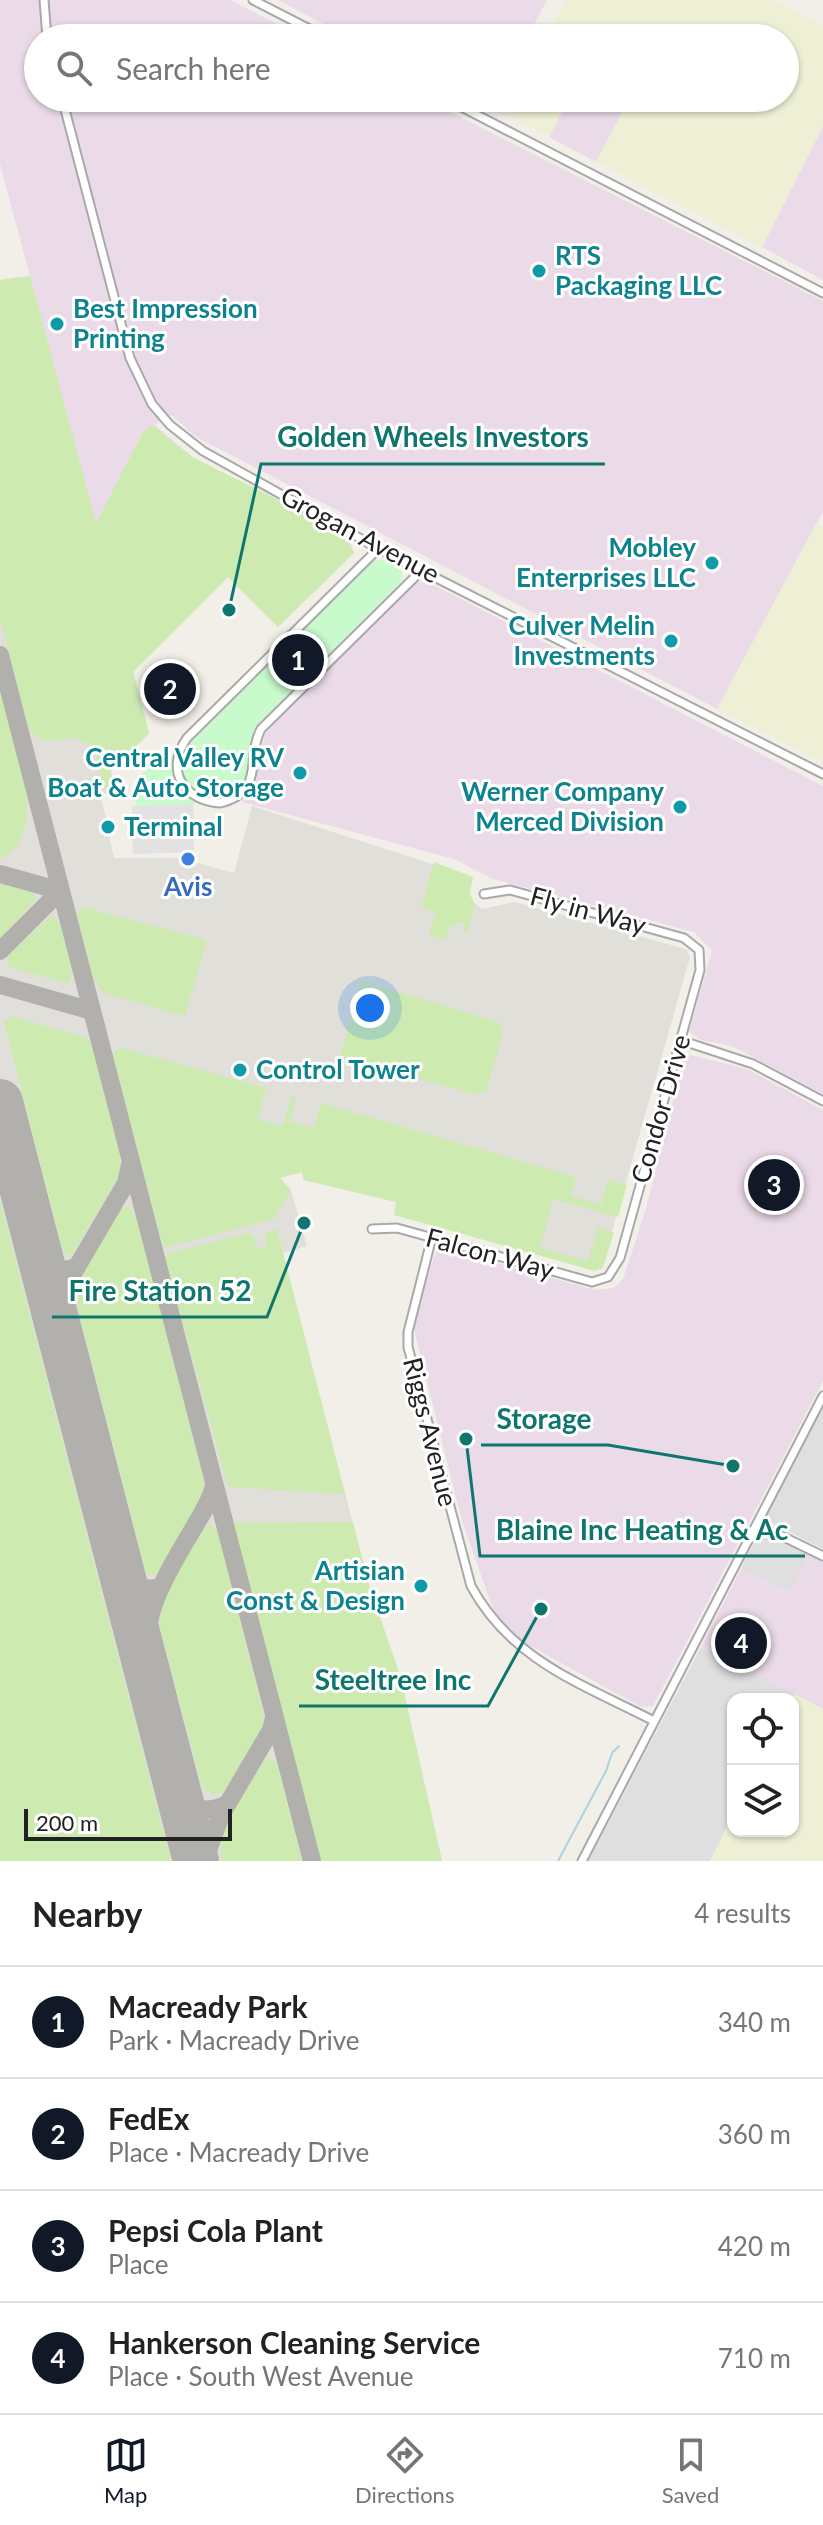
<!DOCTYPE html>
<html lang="en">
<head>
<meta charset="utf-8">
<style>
	body { margin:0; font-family:Lato,sans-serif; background:#f2f2f2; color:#222 }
	.controls { position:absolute; right:24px; bottom:24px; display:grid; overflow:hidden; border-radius:16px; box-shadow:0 2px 6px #0004 }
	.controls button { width:72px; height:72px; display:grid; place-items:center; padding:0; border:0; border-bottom:2px solid #e0e0e0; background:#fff; color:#222; font:40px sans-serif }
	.scale { position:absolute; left:24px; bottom:20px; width:208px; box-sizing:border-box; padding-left:8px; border:4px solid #222; border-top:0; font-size:22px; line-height:28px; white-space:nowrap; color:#222; -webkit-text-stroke:6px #fff; paint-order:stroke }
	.you { position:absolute; left:370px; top:1008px; width:28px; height:28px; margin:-20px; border:6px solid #fff; border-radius:50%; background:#1a73e8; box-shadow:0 0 0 12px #1a73e833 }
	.badge { display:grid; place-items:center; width:52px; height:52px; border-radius:50%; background:#111827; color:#fff; font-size:26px; font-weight:700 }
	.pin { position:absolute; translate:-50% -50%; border:4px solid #fff; box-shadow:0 2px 8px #0006 }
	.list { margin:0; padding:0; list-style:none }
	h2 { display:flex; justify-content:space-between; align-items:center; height:104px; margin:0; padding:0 32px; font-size:34px }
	h2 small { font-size:26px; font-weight:400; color:#767676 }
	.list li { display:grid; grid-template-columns:52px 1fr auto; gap:24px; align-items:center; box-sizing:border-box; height:112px; padding:0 32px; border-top:2px solid #e0e0e0 }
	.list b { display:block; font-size:30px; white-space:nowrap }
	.list p { margin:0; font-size:26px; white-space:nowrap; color:#767676 }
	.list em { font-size:26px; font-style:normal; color:#767676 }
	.icon { flex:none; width:44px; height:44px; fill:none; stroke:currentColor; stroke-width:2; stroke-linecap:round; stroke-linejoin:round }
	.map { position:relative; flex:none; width:823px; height:1861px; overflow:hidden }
	.search { position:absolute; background:#fff; box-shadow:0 2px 6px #0004; left:24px; right:24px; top:24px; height:88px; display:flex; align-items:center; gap:20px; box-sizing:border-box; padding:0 28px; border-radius:44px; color:#767676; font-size:30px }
	.sheet { height:552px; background:#fff }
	nav { display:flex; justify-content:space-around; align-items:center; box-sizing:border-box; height:112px; border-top:2px solid #e0e0e0; background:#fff; font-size:22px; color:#767676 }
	nav a { display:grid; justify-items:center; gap:4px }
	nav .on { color:#111827 }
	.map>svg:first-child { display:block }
	.residential { fill:#e0dfdf }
	.industrial { fill:#ebdbe8 }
	.airport { fill:#e1dfda }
	.farmland { fill:#eef0d5 }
	.grass { fill:#cdebb0 }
	.park { fill:#c8facc }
	.parking { fill:#e2e2e2 }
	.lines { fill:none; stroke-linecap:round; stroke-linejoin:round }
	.stream { stroke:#aad3df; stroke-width:2 }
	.taxiway { stroke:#b1b0ac; stroke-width:18 }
	.runway { stroke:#b1b0ac; stroke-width:46 }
	.minor-casing { stroke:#a9a9a9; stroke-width:11 }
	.minor { stroke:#fff; stroke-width:7 }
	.culture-dot { fill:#0f9aa8; stroke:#fff; stroke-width:3 }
	.shop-dot { fill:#3f7fe0; stroke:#fff; stroke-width:3 }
	.labels { text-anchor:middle; stroke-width:6; stroke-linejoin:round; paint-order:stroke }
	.culture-label { font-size:26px; font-weight:bold; fill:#0d838f; stroke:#fff; text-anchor:end }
	.street-label { font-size:26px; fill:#222; stroke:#fff }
	.shop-label { font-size:26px; font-weight:bold; fill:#366cbe; stroke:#fff }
	.leader { fill:none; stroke:#0f766e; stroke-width:3 }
	.callout-dot { fill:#0f766e; stroke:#fff; stroke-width:3 }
	.callout-label { font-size:28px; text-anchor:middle; font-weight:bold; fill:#0f766e; stroke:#fff; stroke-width:6; stroke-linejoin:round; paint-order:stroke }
</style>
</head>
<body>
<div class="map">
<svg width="823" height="1861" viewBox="0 0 823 1861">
	<rect width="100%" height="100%" fill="#f2efe9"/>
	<path class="residential" d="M823 1408V1549L771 1523 768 1514Z
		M759 1531 808 1554 790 1593 741 1569Z
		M701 1647 794 1694 791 1699H733V1815L710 1861H588Z"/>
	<path class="industrial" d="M0 0H230L305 38H38V98H423L823 301V512L717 709 193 435 172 415 143 432 96 524 0 164Z
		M278 0H547L527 38H350Z
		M569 98H598L623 111 596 162 549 137Z
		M823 126V280L762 247Z
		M426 581 823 786V1094L732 1046 701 1040 689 1032 712 951 694 932 493 879 454 859 242 802 256 782 264 736 276 721 416 582Z
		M691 1055 747 1069 823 1110V1381L653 1706 641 1707 523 1642 494 1612 461 1518 414 1329 431 1266 437 1250 444 1248 596 1290 614 1288 623 1279 645 1212 684 1057Z
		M808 1554 823 1562V1709L701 1647 741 1569 789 1593Z"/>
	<path class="airport" d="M30 276 96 523 143 432 154 425 193 457 330 528 351 544 354 553 278 627 228 577 133 671 149 733 111 771 114 789 101 796 114 858H179L234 873 252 806 473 877 469 887 471 900 482 909 515 902 686 949 690 957 601 1270 394 1215 396 1202 304 1180 302 1172 280 1178 291 1190 307 1246 283 1253 369 1586 400 1675 442 1861H0V280Z"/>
	<path class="farmland" d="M566 0H774L823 25V126L762 247 596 162 623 111 598 98H785V38H546Z
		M516 98H569L549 137 508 115Z
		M816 524 823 528V762L717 709Z
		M794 1694 823 1709V1861H710L733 1815V1831H793Z"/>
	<path class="grass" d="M30 276 96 523 143 432 154 425C166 437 177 448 192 457 222 474 347 527 354 553L278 627 228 577 133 672 149 733 111 771 114 789 105 791 94 748 76 738 44 741 29 730 0 617V280Z
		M0 690C11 734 55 832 0 859Z
		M434 862 473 877 470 894 475 905 467 932 462 930 464 923 456 921 454 927 449 926 445 940 429 935 436 912 421 907Z
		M0 882 31 891 37 898 0 938Z
		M83 907 207 940 185 1016 110 995 101 990 93 977 77 915Z
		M51 916C65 921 77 971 68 983L14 969 7 963 9 955Z
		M361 981 499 1022 503 1033 486 1091 475 1094 340 1058Z
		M12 1016 87 1038 92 1046 120 1156 121 1173 71 1256 63 1252 4 1022Z
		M123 1048 266 1088 258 1119 283 1126 292 1095 296 1096 290 1121 314 1128 321 1103 576 1177 571 1196 601 1205 608 1180 627 1185 618 1217 553 1199 540 1248 588 1261 598 1228 614 1232 603 1268 595 1271 394 1215 396 1202 304 1180 302 1172 280 1178 291 1190 274 1219 166 1247 161 1239 113 1056 117 1049Z
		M0 1200 171 1861H0Z
		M128 1206 137 1219 205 1485 201 1498 159 1571 151 1576 146 1573 73 1290 120 1208Z
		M277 1229 345 1494 228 1487 165 1258 169 1253 248 1233 253 1235 258 1249 267 1246 265 1233Z
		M353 1522 369 1586 400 1675 442 1861H321L233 1523Z
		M210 1524 217 1530 264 1717C263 1736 233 1791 214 1795L202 1788 159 1623 163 1595 201 1529Z
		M267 1757 277 1763 302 1861H221V1831Z"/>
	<path class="park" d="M385 560 402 571 403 580 258 724C246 744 254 768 243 783 223 809 187 797 182 767L189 743 373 561Z
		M171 760 175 785 196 804 137 806C126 778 148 766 171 760Z"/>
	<path class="parking" d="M193 804 194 852 133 854 132 806Z"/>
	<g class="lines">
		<path class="stream" d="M558 1861 606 1771 612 1753 619 1746"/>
		<path class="taxiway" d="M0 655 312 1861
			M0 874 61 891
			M0 951 54 897 59 883
			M0 985 92 1011
			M37 1245C44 1262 57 1277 77 1266
			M58 1327 61 1294 126 1183 130 1165
			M121 1569C129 1585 140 1590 158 1588
			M147 1668C140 1614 166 1575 193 1529 201 1515 211 1501 214 1485
			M177 1787C188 1809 207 1816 228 1803
			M204 1861 221 1815 271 1730 274 1717"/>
		<path class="runway" d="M0 1102 196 1861"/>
		<g class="minor-casing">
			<path id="minor" d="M44 0 47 38
				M253 0 327 38
				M62 98 130 358 152 404 170 425 203 451 381 550 823 774
				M444 98 823 293
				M379 548 187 738C164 770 184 801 220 803 266 792 245 759 261 729L423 569
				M680 1040 753 1064 823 1101
				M372 1229 397 1228 592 1282 608 1277 620 1258 700 970 699 950 684 938 510 890 484 894
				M432 1237 408 1332V1347L471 1586C512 1661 582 1684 654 1721
				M757 1524 823 1556
				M582 1861 823 1396"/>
		</g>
		<use href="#minor" class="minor"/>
	</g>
	<g class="culture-dot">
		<circle cx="539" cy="271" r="8"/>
		<circle cx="57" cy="324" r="8"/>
		<circle cx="712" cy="563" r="8"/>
		<circle cx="671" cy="641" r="8"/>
		<circle cx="300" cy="773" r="8"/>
		<circle cx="680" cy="807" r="8"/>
		<circle cx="108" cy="827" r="8"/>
		<circle cx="240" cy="1070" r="8"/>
		<circle cx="421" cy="1586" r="8"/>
	</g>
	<circle class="shop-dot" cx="188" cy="859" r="8"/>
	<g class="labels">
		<g class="culture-label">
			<text x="555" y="265" text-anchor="start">RTS<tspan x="555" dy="30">Packaging LLC</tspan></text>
			<text x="73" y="318" text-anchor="start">Best Impression<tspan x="73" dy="30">Printing</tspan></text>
			<text x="696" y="557">Mobley<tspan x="696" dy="30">Enterprises LLC</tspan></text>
			<text x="655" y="635">Culver Melin<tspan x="655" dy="30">Investments</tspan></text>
			<text x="284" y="767">Central Valley RV<tspan x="284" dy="30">Boat &amp; Auto Storage</tspan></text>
			<text x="664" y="801">Werner Company<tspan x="664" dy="30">Merced Division</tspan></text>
			<text x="124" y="836" text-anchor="start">Terminal</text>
			<text x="256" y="1079" text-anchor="start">Control Tower</text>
			<text x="405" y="1580">Artisian<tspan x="405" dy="30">Const &amp; Design</tspan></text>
		</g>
		<g class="street-label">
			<text transform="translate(360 535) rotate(28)" y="9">Grogan Avenue</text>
			<text transform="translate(588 911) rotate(15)" y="9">Fly in Way</text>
			<text transform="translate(661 1109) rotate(-74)" y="9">Condor Drive</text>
			<text transform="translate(490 1254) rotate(15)" y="9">Falcon Way</text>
			<text transform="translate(430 1432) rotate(76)" y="9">Riggs Avenue</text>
		</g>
		<g class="shop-label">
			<text x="188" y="896">Avis</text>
		</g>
	</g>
	<path class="leader" d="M229 610L261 464H605M304 1223L267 1317H52M733 1466L608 1445H481M466 1439L480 1556H805M541 1609L488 1706H299"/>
	<g class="callout-dot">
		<circle cx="229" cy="610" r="8"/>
		<circle cx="304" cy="1223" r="8"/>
		<circle cx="733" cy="1466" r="8"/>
		<circle cx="466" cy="1439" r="8"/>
		<circle cx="541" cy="1609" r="8"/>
	</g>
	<g class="callout-label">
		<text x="433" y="447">Golden Wheels Investors</text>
		<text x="160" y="1301">Fire Station 52</text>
		<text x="544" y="1429">Storage</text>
		<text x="642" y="1540">Blaine Inc Heating &amp; Ac</text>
		<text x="393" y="1690">Steeltree Inc</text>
	</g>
</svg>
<div class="controls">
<button><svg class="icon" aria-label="locate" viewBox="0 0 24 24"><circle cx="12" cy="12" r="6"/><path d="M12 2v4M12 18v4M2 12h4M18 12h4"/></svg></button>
<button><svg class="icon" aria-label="layers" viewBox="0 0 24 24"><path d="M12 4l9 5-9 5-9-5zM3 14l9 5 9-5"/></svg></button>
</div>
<div class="scale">200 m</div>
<div class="you"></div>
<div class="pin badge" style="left:298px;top:660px">1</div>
<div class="pin badge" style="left:170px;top:689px">2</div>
<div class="pin badge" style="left:774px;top:1185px">3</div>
<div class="pin badge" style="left:741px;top:1643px">4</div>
<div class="search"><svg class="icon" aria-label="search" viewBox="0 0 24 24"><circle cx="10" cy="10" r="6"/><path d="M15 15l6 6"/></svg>Search here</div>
</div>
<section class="sheet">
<h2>Nearby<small>4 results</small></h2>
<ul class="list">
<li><span class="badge">1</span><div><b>Macready Park</b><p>Park · Macready Drive</p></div><em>340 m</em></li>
<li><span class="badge">2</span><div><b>FedEx</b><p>Place · Macready Drive</p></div><em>360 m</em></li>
<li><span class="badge">3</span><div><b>Pepsi Cola Plant</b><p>Place</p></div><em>420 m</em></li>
<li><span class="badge">4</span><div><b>Hankerson Cleaning Service</b><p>Place · South West Avenue</p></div><em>710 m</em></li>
</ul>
</section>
<nav>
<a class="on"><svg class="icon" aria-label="map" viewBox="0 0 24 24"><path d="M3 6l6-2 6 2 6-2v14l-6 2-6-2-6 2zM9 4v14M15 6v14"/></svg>Map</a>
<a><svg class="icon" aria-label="directions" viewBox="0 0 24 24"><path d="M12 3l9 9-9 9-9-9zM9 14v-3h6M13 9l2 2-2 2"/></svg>Directions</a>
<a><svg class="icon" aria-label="saved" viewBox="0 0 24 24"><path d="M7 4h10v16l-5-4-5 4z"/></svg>Saved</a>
</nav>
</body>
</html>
